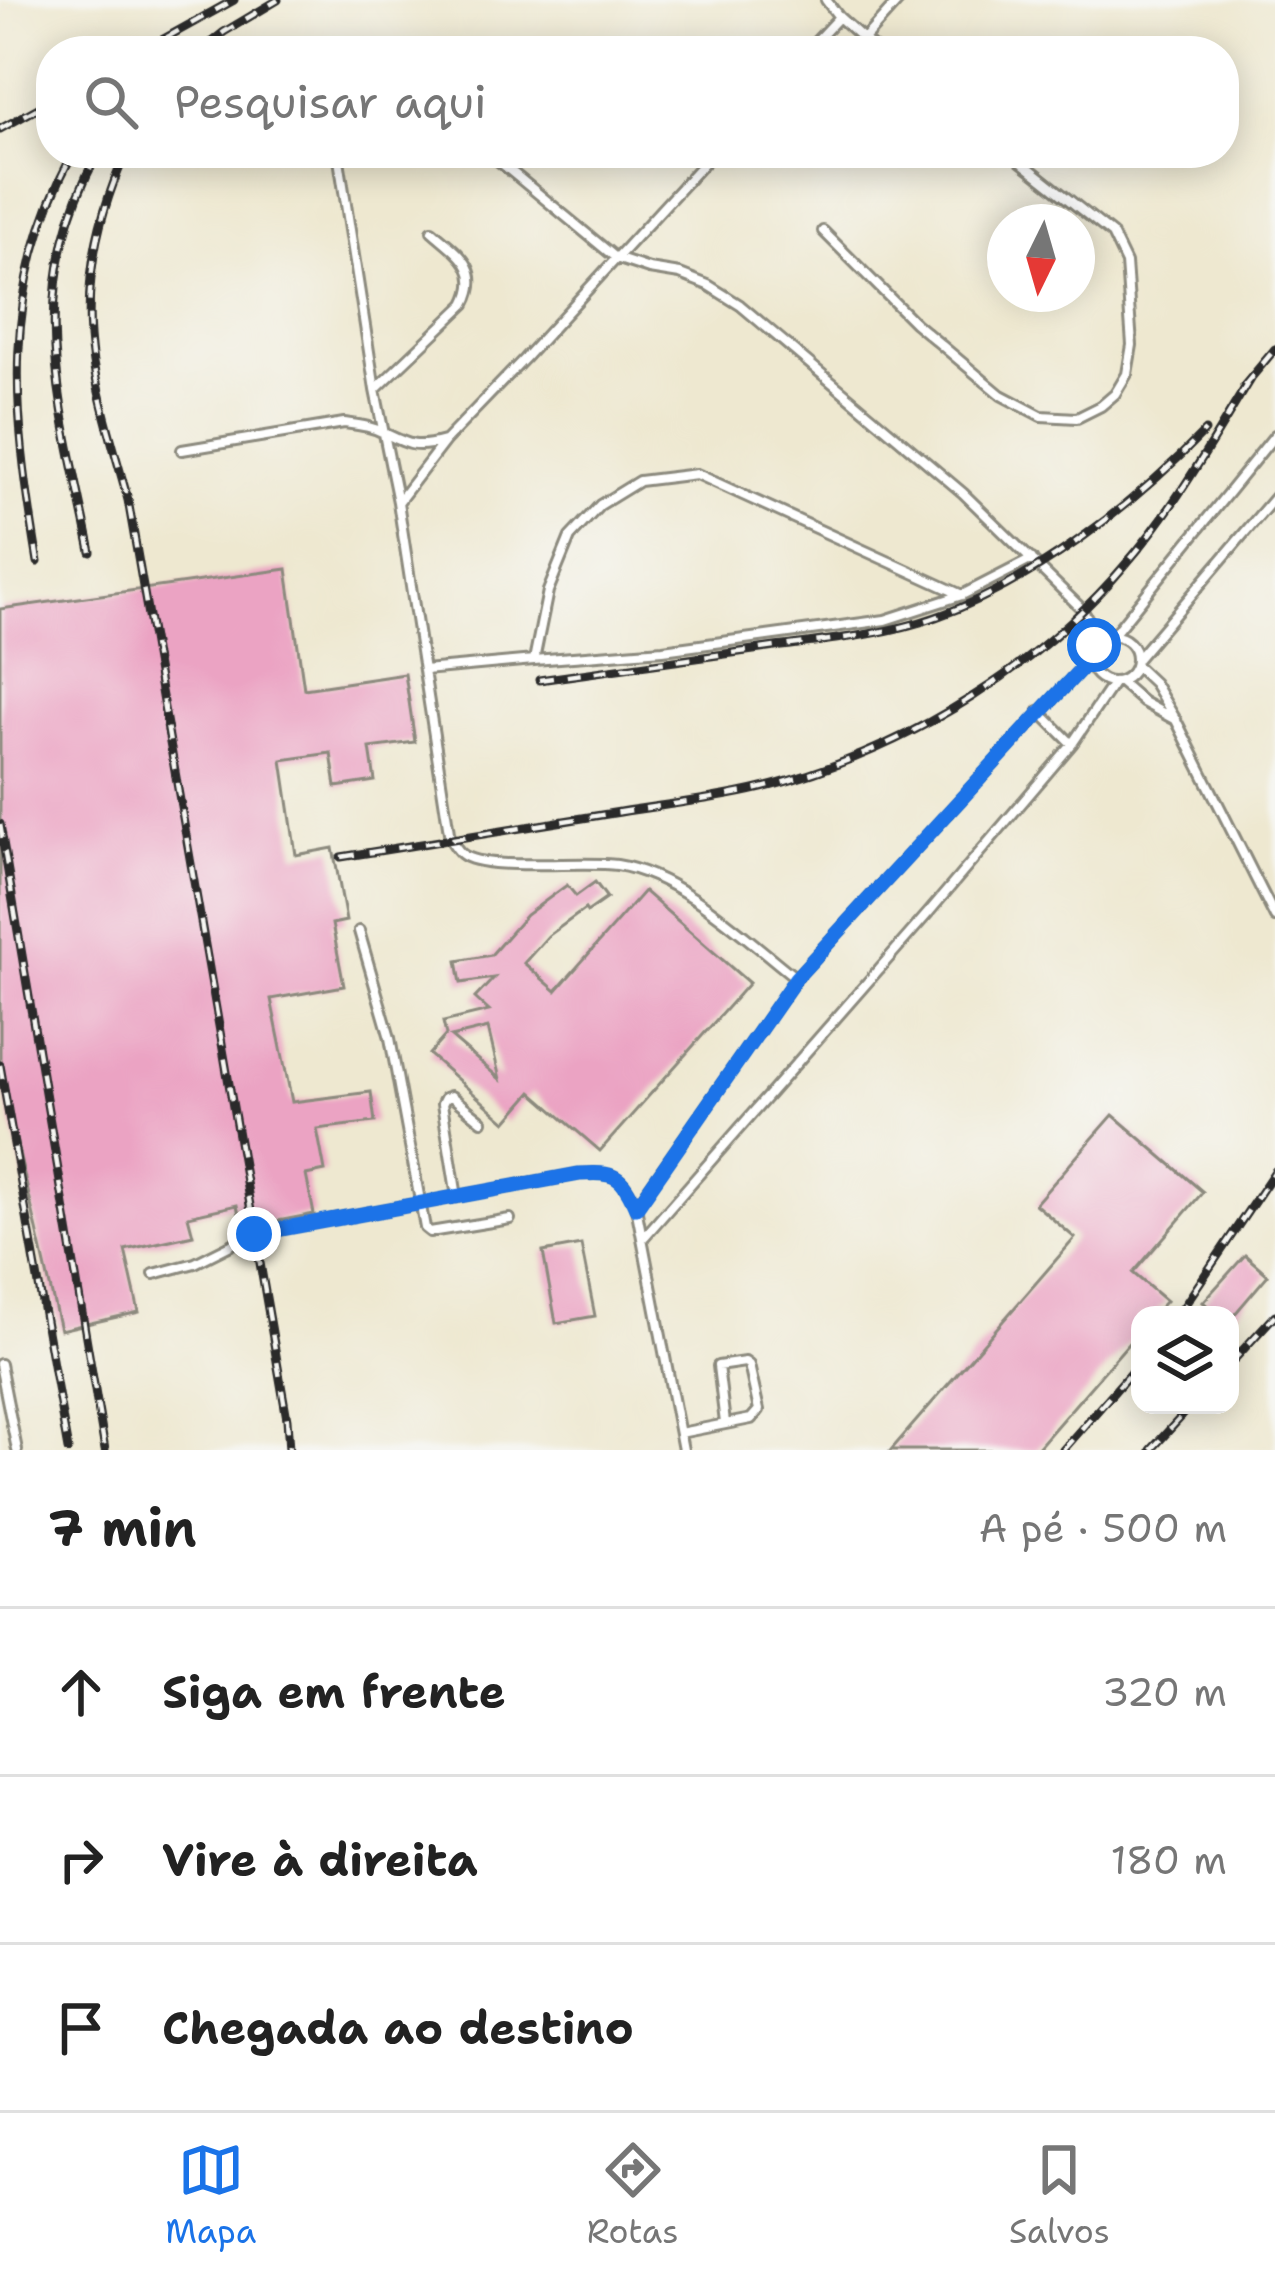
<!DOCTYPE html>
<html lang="pt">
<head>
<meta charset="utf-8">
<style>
	body { margin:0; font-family:"Shantell Sans",sans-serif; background:#f2f2f2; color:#222 }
	.controls { position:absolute; right:36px; bottom:36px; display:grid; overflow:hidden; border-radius:24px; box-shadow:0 6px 30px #0003 }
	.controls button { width:108px; height:108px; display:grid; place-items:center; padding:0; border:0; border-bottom:3px solid #e0e0e0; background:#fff; color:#222; font:60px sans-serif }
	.compass { position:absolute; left:987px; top:204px; width:108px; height:108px; border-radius:50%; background:#fff; box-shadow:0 6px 30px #0003; rotate:185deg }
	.stop { position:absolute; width:36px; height:36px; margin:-27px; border:9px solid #1a73e8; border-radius:50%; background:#fff }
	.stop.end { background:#1a73e8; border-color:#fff; box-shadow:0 3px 12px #0008 }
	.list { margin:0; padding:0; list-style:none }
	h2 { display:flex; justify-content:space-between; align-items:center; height:156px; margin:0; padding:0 48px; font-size:51px }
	h2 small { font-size:39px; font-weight:400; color:#767676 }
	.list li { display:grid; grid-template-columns:78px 1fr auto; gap:36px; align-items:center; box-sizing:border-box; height:168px; padding:0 48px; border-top:3px solid #e0e0e0 }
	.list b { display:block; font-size:45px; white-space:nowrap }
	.list em { font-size:39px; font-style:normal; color:#767676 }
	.icon { flex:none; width:66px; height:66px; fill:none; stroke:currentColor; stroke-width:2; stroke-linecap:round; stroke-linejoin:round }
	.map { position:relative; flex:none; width:1275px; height:1450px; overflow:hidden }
	.search { position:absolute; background:#fff; box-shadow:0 6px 30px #0003; left:36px; right:36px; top:36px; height:132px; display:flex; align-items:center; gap:30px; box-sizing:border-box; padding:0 42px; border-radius:48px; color:#767676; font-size:45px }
	.sheet { height:660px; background:#fff }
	nav { display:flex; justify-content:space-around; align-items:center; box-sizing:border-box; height:168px; border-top:3px solid #e0e0e0; background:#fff; font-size:33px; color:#767676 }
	nav a { display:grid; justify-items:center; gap:6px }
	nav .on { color:#1a73e8 }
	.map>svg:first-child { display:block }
	.building { fill:#eba3c3; fill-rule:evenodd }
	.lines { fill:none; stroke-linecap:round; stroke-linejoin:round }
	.lane-casing { stroke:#8c8a7e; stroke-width:14 }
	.lane { stroke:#fff; stroke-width:8 }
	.rail-casing { stroke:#2b2b2b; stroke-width:9 }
	.rail { stroke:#f6f6f2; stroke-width:4.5; stroke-dasharray:14; stroke-linecap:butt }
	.route { stroke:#1a73e8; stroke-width:15 }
</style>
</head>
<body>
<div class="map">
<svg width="1275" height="1450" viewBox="0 0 1275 1450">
	<rect width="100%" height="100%" fill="#f6f6f2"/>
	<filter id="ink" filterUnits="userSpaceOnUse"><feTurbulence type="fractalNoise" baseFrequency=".00833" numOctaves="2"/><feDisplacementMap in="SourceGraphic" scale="24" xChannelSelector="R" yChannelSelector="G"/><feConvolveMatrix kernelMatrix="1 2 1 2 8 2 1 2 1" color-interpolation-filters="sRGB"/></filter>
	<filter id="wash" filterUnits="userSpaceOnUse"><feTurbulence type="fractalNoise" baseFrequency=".004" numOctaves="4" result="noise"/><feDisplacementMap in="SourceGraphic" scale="48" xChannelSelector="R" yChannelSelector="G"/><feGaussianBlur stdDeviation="2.7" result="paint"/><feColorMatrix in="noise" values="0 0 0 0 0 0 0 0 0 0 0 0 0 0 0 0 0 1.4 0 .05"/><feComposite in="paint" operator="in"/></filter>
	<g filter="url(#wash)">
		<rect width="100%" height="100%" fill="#eee8d0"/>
		<g id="blocks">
			<path class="building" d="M287 569 304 689 405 674 415 742 370 748 375 781 336 787 331 753 282 760 296 855 333 848 346 921 332 924 344 986 271 999 292 1102 371 1092 375 1122 317 1129 325 1171 306 1175 314 1214 252 1226 242 1230 237 1205 188 1216 193 1235 125 1250 139 1312 60 1330 0 1070V609Z
				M595 882 607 898 587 912 585 909 548 936 524 963 556 991 644 891 749 983 600 1151 532 1092 506 1122 429 1054 446 1035 443 1022 489 1011 475 998 494 978 461 983 457 961 491 955 526 915 567 885 576 896ZM488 1028 500 1079 451 1037Z
				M1113 1115 1203 1192 1133 1273 1166 1301 1153 1315H1140V1330L1036 1450H891L1075 1238 1035 1204Z
				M581 1245 595 1316 556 1323 543 1252Z
				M1245 1255 1268 1275 1234 1315H1218L1203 1302Z"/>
		</g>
	</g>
	<g filter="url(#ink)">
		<use href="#blocks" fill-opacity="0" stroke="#8c8a7e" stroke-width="3"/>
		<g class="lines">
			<g class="lane-casing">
				<path id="lane" d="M826 0 839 17 877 51
					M863 40 899 0
					M807 51 839 17
					M338 153 375 390 398 502 450 839C454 844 457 850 462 854 484 872 581 860 617 865 681 875 746 939 796 978
					M489 153 616 258 649 269 680 274 708 285 740 305 963 493 1082 609 1100 640
					M823 231 915 323 1001 395 1041 416 1077 418 1101 406 1115 394 1127 374 1132 345 1126 263 1112 234 1010 153
					M376 389 465 304C484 268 457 253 432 231
					M182 450 344 423C358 425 371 426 384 433 409 445 415 449 444 441
					M399 501 445 441 524 359 713 153
					M1113 635 1275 435
					M1090 659a23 23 0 1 1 46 0a23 23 0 1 1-46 0Z
					M1137 659 1275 497
					M534 660 663 650 885 620 962 595 1032 559
					M1136 666 1154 683 1176 720 1275 917
					M424 670 534 660 548 591 570 537 600 505 639 481 697 474 962 595
					M1120 682 1143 702 1172 718
					M1039 711 1072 744
					M359 931 390 1038 425 1228 430 1232 510 1219
					M457 1197 442 1104 445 1098 451 1096 482 1121
					M637 1206 796 978 1090 659
					M645 1236 929 912 1072 744 1114 682
					M154 1274 195 1263 253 1234 579 1174C614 1172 622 1174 636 1207L683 1450
					M0 1364 17 1450
					M680 1433 751 1419 759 1410 749 1365 745 1362 718 1366 725 1423"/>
			</g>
			<use href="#lane" class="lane"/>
			<g class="rail-casing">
				<path id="rail" d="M142 51 234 0
					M200 51 224 32 278 0
					M0 129 51 101
					M126 153C96 219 82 291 93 363 101 409 116 455 128 500L287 1419 289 1450
					M1244 386 1275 349
					M91 552C62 407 22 293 98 153
					M38 562C13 410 0 290 73 153
					M539 680C618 669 696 658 775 647 829 640 885 635 936 617 1031 584 1135 504 1205 431
					M0 824 105 1450
					M341 857C434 842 527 827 620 812 677 803 736 797 791 780 917 742 1040 666 1125 565 1175 508 1213 440 1252 376
					M0 1065 68 1450
					M1178 1315 1275 1171
					M1230 1364 1275 1315
					M1063 1450 1140 1362
					M1151 1450 1192 1405"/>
			</g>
			<use href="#rail" class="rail"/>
		</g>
	</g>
	<g class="lines" filter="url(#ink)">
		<path class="route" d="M254 1234 579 1174C614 1172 622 1174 636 1208L796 978 1090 659 1094 645"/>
	</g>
</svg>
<div class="controls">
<button><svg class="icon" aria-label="layers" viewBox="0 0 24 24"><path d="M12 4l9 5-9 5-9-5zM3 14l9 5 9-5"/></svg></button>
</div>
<svg class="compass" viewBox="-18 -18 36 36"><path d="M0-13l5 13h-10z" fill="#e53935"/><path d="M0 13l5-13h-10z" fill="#767676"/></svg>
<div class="stop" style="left:1094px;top:645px"></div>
<div class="stop end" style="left:254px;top:1234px"></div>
<div class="search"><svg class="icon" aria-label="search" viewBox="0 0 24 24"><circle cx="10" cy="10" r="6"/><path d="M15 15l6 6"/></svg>Pesquisar aqui</div>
</div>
<section class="sheet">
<h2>7 min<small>A pé · 500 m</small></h2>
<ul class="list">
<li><svg class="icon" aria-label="ahead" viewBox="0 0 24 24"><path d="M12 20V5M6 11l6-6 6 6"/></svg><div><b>Siga em frente</b></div><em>320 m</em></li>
<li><svg class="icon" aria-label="right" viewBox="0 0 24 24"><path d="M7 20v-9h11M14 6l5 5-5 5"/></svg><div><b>Vire à direita</b></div><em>180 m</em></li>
<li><svg class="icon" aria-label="arrive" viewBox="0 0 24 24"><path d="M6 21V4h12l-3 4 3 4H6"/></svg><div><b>Chegada ao destino</b></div></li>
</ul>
</section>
<nav>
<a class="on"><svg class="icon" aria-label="map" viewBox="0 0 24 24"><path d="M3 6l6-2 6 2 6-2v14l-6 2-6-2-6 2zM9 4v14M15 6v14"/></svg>Mapa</a>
<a><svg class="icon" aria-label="directions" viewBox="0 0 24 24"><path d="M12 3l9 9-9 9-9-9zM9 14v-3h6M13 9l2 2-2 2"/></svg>Rotas</a>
<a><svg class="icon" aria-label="saved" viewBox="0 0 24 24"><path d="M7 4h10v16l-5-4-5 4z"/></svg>Salvos</a>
</nav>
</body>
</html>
